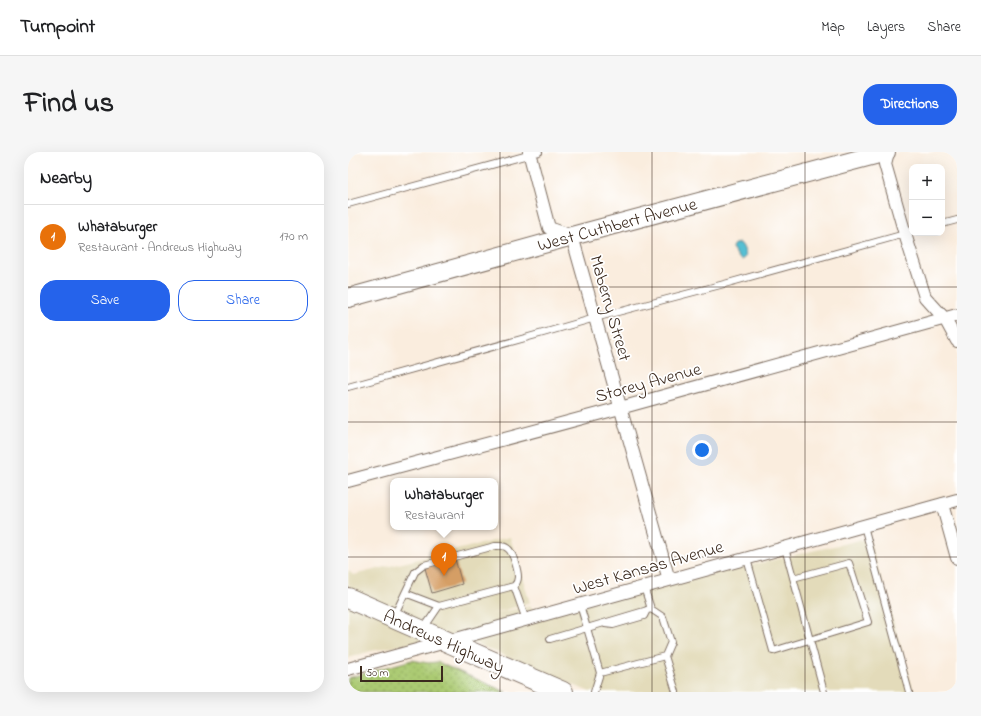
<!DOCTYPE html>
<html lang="en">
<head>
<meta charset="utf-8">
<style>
	body { margin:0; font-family:"Indie Flower",sans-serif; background:#f6f6f6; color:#202124 }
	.controls { position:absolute; right:12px; top:12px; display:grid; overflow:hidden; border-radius:8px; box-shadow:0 4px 16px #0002 }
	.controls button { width:36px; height:36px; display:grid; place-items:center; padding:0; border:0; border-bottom:1px solid #e0e0e0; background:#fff; color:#202124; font:20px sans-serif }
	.scale { position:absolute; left:12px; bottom:10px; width:83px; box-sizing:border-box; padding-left:4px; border:2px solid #3b2a1e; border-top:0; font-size:11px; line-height:14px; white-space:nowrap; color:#3b2a1e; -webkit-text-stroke:3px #fff; paint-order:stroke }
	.you { position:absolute; left:354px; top:298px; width:14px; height:14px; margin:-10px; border:3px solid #fff; border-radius:50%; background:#1a73e8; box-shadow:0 0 0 6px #1a73e833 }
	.badge { display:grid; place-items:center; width:26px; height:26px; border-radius:50%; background:#2563eb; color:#fff; font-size:13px; font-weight:700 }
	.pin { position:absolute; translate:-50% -33px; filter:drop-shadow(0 1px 2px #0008) }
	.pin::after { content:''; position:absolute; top:21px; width:14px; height:12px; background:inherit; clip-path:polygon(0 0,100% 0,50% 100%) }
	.popup { position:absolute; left:42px; top:326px; width:108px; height:52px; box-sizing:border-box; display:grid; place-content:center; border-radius:8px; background:#fff; filter:drop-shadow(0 1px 3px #0005); font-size:13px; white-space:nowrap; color:#757577 }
	.popup b { font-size:15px; color:#202124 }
	.popup::after { content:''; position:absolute; left:50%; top:100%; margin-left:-8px; border:8px solid transparent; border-top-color:#fff }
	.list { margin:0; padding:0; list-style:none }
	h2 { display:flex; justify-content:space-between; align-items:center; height:52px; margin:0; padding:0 16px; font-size:17px }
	h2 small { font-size:13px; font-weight:400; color:#757577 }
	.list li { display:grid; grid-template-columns:26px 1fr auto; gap:12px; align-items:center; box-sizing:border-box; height:64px; padding:0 16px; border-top:1px solid #e0e0e0 }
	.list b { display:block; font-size:15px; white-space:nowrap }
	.list p { margin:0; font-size:13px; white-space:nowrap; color:#757577 }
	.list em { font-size:13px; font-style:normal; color:#757577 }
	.actions { display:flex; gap:8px; padding:12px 16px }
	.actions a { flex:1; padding:9px 0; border:1px solid #2563eb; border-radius:16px; text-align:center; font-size:14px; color:#2563eb }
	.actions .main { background:#2563eb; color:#fff }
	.map { position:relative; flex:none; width:609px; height:540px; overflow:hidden; border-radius:16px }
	header { display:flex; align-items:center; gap:24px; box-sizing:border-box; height:56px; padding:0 20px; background:#fff; border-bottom:1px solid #e0e0e0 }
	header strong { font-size:19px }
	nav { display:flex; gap:22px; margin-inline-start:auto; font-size:14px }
	.intro { display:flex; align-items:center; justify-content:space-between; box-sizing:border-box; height:96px; padding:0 24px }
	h1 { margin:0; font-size:28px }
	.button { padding:10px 18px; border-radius:16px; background:#2563eb; color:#fff; font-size:14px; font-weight:700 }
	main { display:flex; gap:24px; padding:0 24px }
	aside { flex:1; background:#fff; border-radius:16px; box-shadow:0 4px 16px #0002 }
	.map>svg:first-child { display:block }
	.built { fill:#e3dbba }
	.grass { fill:url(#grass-dots); stroke:#737a48 }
	.water { fill:#56bfd3; stroke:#487478 }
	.building { fill:#d59e65 }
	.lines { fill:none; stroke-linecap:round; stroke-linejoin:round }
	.lane-casing { stroke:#7e6e61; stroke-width:8 }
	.street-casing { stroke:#7e6e61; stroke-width:14 }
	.secondary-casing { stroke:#7e6e61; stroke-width:20 }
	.primary-casing { stroke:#7e6e61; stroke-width:22 }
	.lane { stroke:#fff; stroke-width:6 }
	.street { stroke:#fff; stroke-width:12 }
	.secondary { stroke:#fff; stroke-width:18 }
	.primary { stroke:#fff; stroke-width:20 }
	.grid { fill:none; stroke:#3b2a1e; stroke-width:1; stroke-opacity:0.55 }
	.labels { text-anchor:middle; stroke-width:3.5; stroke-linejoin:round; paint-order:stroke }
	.street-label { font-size:18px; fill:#3b2a1e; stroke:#fff }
</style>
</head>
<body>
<header>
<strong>Turnpoint</strong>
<nav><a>Map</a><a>Layers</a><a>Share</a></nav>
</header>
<div class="intro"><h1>Find us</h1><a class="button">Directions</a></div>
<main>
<aside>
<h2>Nearby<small></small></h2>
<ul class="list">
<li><span class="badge" style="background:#e8710a">1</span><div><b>Whataburger</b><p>Restaurant · Andrews Highway</p></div><em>170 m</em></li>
</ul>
<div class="actions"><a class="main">Save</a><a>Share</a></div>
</aside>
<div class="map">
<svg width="609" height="540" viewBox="0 0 609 540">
	<defs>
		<pattern id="grass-dots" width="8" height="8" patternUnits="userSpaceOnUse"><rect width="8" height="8" fill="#abca72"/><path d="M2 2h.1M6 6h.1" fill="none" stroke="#8ca45d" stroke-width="1.8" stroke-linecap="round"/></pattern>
	</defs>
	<rect width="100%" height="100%" fill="#fff"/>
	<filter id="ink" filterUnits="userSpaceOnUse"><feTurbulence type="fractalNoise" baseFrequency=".025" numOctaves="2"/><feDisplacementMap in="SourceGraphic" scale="8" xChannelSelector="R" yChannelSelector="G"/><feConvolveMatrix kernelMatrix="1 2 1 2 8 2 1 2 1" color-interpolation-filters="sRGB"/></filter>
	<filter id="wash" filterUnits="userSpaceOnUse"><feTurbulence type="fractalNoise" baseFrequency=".012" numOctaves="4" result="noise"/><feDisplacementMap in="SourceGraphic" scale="16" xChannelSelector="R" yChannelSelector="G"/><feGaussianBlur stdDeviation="0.9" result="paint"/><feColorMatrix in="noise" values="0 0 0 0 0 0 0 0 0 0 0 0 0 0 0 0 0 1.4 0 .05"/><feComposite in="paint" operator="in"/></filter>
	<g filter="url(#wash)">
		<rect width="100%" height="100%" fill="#faedde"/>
		<path class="built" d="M162 385 182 451 143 462 183 454 186 463 521 386 566 540H242L107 483 23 499 0 506V418L5 423Z"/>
		<path class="grass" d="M64 508 80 511 89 510 158 540H0V526Z"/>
		<path class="water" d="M392 91C395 93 398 102 398 105L394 108 391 106 387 100 384 96C385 91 388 92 392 91Z"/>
		<g id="blocks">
			<path class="building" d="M107 407 114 432 84 441 77 416Z"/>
		</g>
	</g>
	<g filter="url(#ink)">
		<use href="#blocks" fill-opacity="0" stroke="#7e6e61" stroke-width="1"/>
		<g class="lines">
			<g class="lane-casing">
				<path id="lane" d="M0 52 191 0
					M594 72 609 68
					M0 235 195 181 247 166 380 131 564 80
					M516 374 561 540
					M437 396 476 540
					M399 407 425 499 520 470 501 411 445 426
					M296 435 303 457 315 465 323 490 317 504 328 540
					M57 441 91 454
					M232 453 239 476 303 457
					M46 464 67 420 76 413 147 394C151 394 156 393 159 396 165 399 170 419 170 425 170 428 168 432 166 434
					M257 472 265 473 296 464 299 458
					M76 476 91 454 166 434 178 468
					M202 487 239 476 252 521 246 540
					M252 521 317 504"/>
			</g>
			<g class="street-casing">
				<path id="street" d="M181 0 201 76 224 84 321 428
					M540 0 537 12 557 82 577 145 597 167 609 189
					M0 329 272 256 609 163
					M594 352 609 406
					M0 517 609 348"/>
			</g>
			<g class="secondary-casing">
				<path id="secondary" d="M0 146 224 84 538 0"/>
			</g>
			<g class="primary-casing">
				<path id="primary" d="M0 446C72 478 143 509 215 540"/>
			</g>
			<use href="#lane" class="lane"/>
			<use href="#street" class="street"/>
			<use href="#secondary" class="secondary"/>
			<use href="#primary" class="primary"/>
		</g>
	</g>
	<path class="grid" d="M152 0V540M304 0V540M457 0V540M0 135H609M0 270H609M0 405H609"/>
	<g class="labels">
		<g class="street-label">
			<text transform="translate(269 72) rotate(-15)" y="6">West Cuthbert Avenue</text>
			<text transform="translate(263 156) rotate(74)" y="6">Maberry Street</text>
			<text transform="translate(300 230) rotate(-15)" y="6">Storey Avenue</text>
			<text transform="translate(300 415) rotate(-16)" y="6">West Kansas Avenue</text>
			<text transform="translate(96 489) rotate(24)" y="6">Andrews Highway</text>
		</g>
	</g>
</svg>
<div class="controls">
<button>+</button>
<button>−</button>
</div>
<div class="scale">50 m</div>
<div class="you"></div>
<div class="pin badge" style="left:96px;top:424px;background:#e8710a">1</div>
<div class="popup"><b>Whataburger</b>Restaurant</div>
</div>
</main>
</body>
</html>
